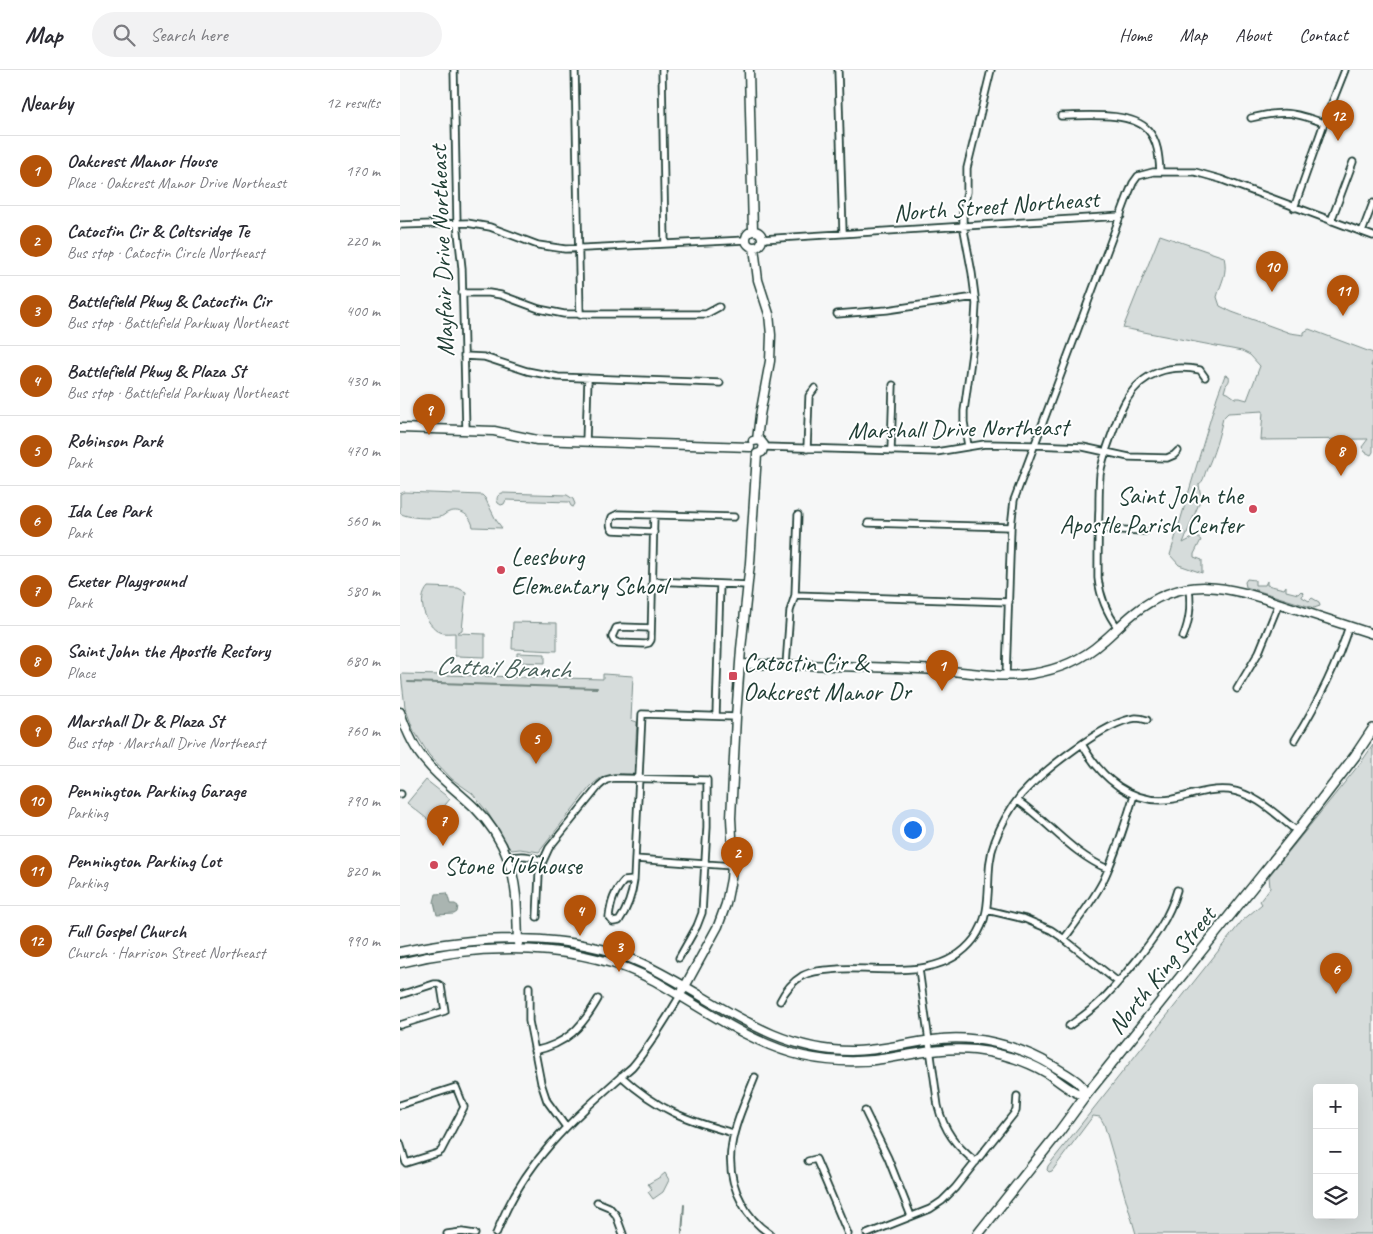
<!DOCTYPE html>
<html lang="en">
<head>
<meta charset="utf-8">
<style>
	body { margin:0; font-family:Caveat,sans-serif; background:#f2f2f3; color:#2b2b33 }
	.controls { position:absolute; right:15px; bottom:15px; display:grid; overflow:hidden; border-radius:5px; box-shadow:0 5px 20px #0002 }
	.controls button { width:45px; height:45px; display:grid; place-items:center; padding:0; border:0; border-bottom:1px solid #e1e1e2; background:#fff; color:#2b2b33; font:25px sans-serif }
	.you { position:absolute; left:512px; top:759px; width:18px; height:18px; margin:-12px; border:4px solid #fff; border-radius:50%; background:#1a73e8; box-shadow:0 0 0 8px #1a73e833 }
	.badge { display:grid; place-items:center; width:32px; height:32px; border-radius:50%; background:#b45309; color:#fff; font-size:16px; font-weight:700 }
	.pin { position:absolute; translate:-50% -41px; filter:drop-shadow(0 1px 2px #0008) }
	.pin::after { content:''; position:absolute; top:26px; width:18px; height:15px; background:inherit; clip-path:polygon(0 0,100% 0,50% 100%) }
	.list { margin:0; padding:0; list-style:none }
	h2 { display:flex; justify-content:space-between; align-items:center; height:65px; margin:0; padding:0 20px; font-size:21px }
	h2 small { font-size:16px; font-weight:400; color:#7c7c81 }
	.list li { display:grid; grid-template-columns:32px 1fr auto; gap:15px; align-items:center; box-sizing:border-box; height:70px; padding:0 20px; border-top:1px solid #e1e1e2 }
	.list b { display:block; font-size:19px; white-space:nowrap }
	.list p { margin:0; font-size:16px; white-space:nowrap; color:#7c7c81 }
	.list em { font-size:16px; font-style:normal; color:#7c7c81 }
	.icon { flex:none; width:28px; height:28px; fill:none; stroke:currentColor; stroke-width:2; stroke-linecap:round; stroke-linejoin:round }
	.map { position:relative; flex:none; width:973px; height:1164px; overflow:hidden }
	header { display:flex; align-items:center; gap:30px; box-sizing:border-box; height:70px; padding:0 25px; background:#fff; border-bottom:1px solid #e1e1e2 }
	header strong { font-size:24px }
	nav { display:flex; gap:28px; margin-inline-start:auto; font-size:18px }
	.search { width:350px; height:45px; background:#f2f2f3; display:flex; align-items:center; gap:12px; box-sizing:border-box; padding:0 18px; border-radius:28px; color:#7c7c81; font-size:19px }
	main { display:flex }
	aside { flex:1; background:#fff }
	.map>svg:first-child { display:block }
	.green { fill:#d6dcdb; stroke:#7a8c88; fill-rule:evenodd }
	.water { fill:#aab5b1; stroke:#72857f }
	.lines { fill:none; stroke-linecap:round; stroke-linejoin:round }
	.stream { stroke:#72857f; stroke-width:2 }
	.street-casing { stroke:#1f3d34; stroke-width:9 }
	.secondary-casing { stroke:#1f3d34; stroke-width:11 }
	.primary-casing { stroke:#1f3d34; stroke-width:12 }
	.street { stroke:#fff; stroke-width:5.5 }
	.secondary { stroke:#fff; stroke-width:8 }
	.primary { stroke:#fff; stroke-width:9 }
	.poi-dot { fill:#d1495b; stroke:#fff; stroke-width:2 }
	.labels { text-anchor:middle; stroke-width:4; stroke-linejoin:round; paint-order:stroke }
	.street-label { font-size:25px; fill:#1f3d34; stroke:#fff }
	.poi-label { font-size:25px; fill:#1f3d34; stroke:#fff; text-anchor:start }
	.water-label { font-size:26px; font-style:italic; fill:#49615a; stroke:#fff }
</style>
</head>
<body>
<header>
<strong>Map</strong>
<div class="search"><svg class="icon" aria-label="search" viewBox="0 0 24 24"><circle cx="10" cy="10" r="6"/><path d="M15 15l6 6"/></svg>Search here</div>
<nav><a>Home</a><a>Map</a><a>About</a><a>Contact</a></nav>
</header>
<main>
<aside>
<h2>Nearby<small>12 results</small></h2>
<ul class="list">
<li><span class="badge">1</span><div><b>Oakcrest Manor House</b><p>Place · Oakcrest Manor Drive Northeast</p></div><em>170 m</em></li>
<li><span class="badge">2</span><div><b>Catoctin Cir &amp; Coltsridge Te</b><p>Bus stop · Catoctin Circle Northeast</p></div><em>220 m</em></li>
<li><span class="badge">3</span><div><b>Battlefield Pkwy &amp; Catoctin Cir</b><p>Bus stop · Battlefield Parkway Northeast</p></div><em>400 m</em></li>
<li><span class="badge">4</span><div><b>Battlefield Pkwy &amp; Plaza St</b><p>Bus stop · Battlefield Parkway Northeast</p></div><em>430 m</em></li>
<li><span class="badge">5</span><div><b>Robinson Park</b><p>Park</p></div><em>470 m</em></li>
<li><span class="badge">6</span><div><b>Ida Lee Park</b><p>Park</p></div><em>560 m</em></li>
<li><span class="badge">7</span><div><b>Exeter Playground</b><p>Park</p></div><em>580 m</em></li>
<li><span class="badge">8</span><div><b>Saint John the Apostle Rectory</b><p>Place</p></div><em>680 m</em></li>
<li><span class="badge">9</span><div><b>Marshall Dr &amp; Plaza St</b><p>Bus stop · Marshall Drive Northeast</p></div><em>760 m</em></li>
<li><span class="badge">10</span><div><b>Pennington Parking Garage</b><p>Parking</p></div><em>790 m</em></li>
<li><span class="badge">11</span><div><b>Pennington Parking Lot</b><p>Parking</p></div><em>820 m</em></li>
<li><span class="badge">12</span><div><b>Full Gospel Church</b><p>Church · Harrison Street Northeast</p></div><em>990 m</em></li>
</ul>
</aside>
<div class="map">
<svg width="973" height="1164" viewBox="0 0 973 1164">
	<rect width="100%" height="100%" fill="#f6f7f7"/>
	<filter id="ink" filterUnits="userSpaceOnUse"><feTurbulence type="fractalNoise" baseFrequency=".02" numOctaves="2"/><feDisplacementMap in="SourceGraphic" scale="10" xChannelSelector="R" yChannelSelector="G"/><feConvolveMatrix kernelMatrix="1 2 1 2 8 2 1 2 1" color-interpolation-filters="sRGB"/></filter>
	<g filter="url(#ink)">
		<path class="green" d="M760 165 824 187C828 204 821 212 817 227L820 236 832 242 890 263 904 265V262L909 259 973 283V290L971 296H973V382L971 385 965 382 962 377 968 369 861 370 863 341 828 343 823 348C819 366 814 384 806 401 804 406 804 411 799 414L800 422 802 426 783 473 796 466 801 470 794 484V487L802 490V503L779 495 770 485 817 327 825 305 829 306C830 310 829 312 826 315L824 322 828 323 835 328H840L847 330 860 296 850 285 842 281 723 258Z
			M4 422 82 425 85 428 96 450 102 458 73 457C71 446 61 438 49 442 45 443 43 447 39 447 31 449 6 448 0 443V424Z
			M102 423 167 425 173 429 175 434 173 437 171 436 169 432 106 430 104 434 101 435 98 433C96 429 97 425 102 423Z
			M847 509 855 510V515H865L867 511V515L884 519 886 516V521L898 524 901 521 903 523 902 527 909 531 912 528 919 532 920 536 914 538 846 517 845 512Z
			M28 517 58 518 66 522 62 560 57 563 85 564V587L55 586V563C50 563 44 564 40 562 25 554 16 530 28 517Z
			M113 552 157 553V581L112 579Z
			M117 583 145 584V593L117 592Z
			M1 604 203 609V604L233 606 231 650 237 652 234 704C213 704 206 701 190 717L139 782 120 779 112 780 107 775 88 743 72 723 52 709 29 685 13 659 5 637Z
			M973 675V1164H736L704 1054 700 1047 693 1046 652 1101 649 1102 647 1100 648 1096 842 851 862 834 860 831 870 818 869 806 962 691ZM917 1018H954V1145H917Z
			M26 710 50 729 31 752 7 733Z
			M265 1103 269 1110 263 1122 253 1129 248 1122 252 1119 248 1114C254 1110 260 1108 265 1103Z"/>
		<path class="water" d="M47 823 50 834H55L58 836 57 842 54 844 37 845 34 832 36 824Z"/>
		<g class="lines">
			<path class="stream" d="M8 612 197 618
				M282 1164 284 1135"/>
			<g class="street-casing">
				<path id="street" d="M54 0 57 153 62 198 66 360
					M175 0 180 245
					M262 0 265 174
					M438 0 443 163
					M661 46C685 46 731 41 748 60 758 71 759 87 760 101
					M851 48C884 40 893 42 924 53
					M894 138 924 53 945 0
					M931 151 953 92
					M0 155 67 153 90 157 138 175 165 179 346 170
					M962 162 973 133
					M362 169 721 146
					M62 223H89L101 225 139 239 164 244H306L319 237
					M437 244 487 240 575 227
					M64 286 84 287 127 301 158 307 320 313
					M186 372 188 308
					M568 376 564 352V341L574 268 576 234 572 203 563 155V141L567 122V98L591 0
					M365 377 536 382 585 374 634 375 683 377 729 387 767 388 774 385 778 381
					M407 379 409 326 415 318
					M491 381 493 315
					M468 453 611 457
					M698 459 745 461
					M254 462 213 460C209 456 210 452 212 447L218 444 334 447
					M253 511 348 515
					M395 525 609 532
					M251 558 221 557 216 558 212 567 214 571 219 573 245 574 249 573 251 570 254 445
					M718 558C706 542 700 527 698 508 698 485 698 462 699 439 699 428 699 416 700 405 702 389 708 375 713 361 717 350 721 338 727 329 743 302 770 294 800 300L805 307
					M783 567C790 550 791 536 789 518
					M386 595 390 541 395 525 398 445
					M606 606 611 457 614 430 728 125 733 113 738 106 753 102H795L820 109 973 166
					M837 619 859 582 879 533
					M316 646 320 514
					M895 670C917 634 936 597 949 556
					M682 674C700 707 732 736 773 729 792 725 810 718 829 720 857 724 876 745 897 761
					M0 724H1
					M618 731C650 753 671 783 708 799
					M108 788C121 784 130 786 143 791
					M235 789 333 796
					M234 810 242 644 336 647
					M234 810C232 826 228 838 219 851L213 852 209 847C211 832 214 822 224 811Z
					M587 840 625 849 651 860 664 869 718 912
					M137 847 139 804 143 791 149 778 199 716 206 710 214 708 307 710V757L302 843 297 856 279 888
					M664 869C678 850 692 832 703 811 716 784 725 754 734 725
					M519 899 538 1036C544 1061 556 1076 576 1092
					M129 917V951L141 1013 147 1031 166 1057
					M0 925 34 914H38L41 916 45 941 0 955
					M380 931C385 921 392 912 402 906 413 900 427 900 439 899 485 897 542 911 574 869 597 838 582 804 595 771 601 754 610 739 621 725 642 702 705 651 736 648 740 648 744 649 747 650
					M669 956C680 948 692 940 702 930 714 918 724 905 735 892 753 870 769 848 777 820
					M134 981C167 974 182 957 198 929
					M221 1006C258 1040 286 1050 333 1063
					M355 1007C338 1050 317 1088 342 1133 348 1145 358 1156 370 1164
					M0 1035 56 1017 64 1037 41 1081 38 1083 6 1093 0 1073
					M465 1041 488 1088 511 1146
					M408 1091 416 1089 448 1164
					M197 1132 209 1137 216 1145 223 1164
					M47 1164 62 1162 75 1164
					M96 1164C124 1090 174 1048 232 997 251 975 265 950 280 926
					M467 1164 530 1139 542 1131 555 1118 616 1041 617 1026"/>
			</g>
			<g class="secondary-casing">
				<path id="secondary" d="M349 0 353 161
					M346 169a8 8 0 1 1 16 0a8 8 0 1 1-16 0Z
					M354 177 358 210 369 244 371 265 370 291 360 345 357 370
					M0 358 94 361 137 370 350 377
					M353 371 360 370 364 375 362 382 357 384
					M340 594C405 595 471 596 536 600 567 601 600 609 631 604 657 600 682 590 702 572 713 563 722 553 733 544 787 501 831 518 890 537 918 546 945 555 973 564
					M0 642C6 660 14 679 27 693 41 710 59 722 75 738 89 752 101 770 108 789 118 817 117 844 118 873
					M0 882C75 866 171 860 241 893 312 926 369 981 451 981 479 981 506 973 533 970 574 964 618 975 653 996 661 1001 675 1008 681 1015 683 1018 684 1022 686 1025
					M0 893C80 873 181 871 255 911 301 937 351 974 403 986 431 992 461 993 489 988 518 983 546 977 575 980 601 983 625 990 647 1003 656 1009 665 1017 675 1022 678 1024 682 1024 686 1025
					M283 920 318 856 326 834 331 809 333 785 331 748 336 647 341 579 350 493 357 384"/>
			</g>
			<g class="primary-casing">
				<path id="primary" d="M578 1164 659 1062 686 1025 899 759 955 686 973 659"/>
			</g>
			<use href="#street" class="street"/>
			<use href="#secondary" class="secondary"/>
			<use href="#primary" class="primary"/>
		</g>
	</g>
	<g class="poi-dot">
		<circle cx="853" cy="439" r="5"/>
		<circle cx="101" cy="500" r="5"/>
		<rect x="328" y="601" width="10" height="10" rx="2.5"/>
		<circle cx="34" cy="795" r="5"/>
	</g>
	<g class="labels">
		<g class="street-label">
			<text transform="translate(596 135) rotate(-4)" y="9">North Street Northeast</text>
			<text transform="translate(41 181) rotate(-92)" y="9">Mayfair Drive Northeast</text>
			<text transform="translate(558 358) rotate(-1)" y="9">Marshall Drive Northeast</text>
			<text transform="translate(761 900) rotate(-51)" y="9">North King Street</text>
		</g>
		<g class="poi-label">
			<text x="843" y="434" text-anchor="end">Saint John the<tspan x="843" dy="29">Apostle Parish Center</tspan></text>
			<text x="111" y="495">Leesburg<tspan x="111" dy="29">Elementary School</tspan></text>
			<text x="343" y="601">Catoctin Cir &amp;<tspan x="343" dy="29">Oakcrest Manor Dr</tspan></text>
			<text x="44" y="804">Stone Clubhouse</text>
		</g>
		<g class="water-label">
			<text transform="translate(103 597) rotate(2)" y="9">Cattail Branch</text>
		</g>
	</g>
</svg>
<div class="controls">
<button>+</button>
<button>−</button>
<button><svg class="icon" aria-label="layers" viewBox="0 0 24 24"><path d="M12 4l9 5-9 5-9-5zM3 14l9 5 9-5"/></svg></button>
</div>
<div class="you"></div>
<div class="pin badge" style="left:542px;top:621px">1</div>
<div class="pin badge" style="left:337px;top:808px">2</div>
<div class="pin badge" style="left:219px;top:902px">3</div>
<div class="pin badge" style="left:180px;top:866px">4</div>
<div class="pin badge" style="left:136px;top:694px">5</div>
<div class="pin badge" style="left:936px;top:924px">6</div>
<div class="pin badge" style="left:43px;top:776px">7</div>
<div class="pin badge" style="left:941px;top:406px">8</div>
<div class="pin badge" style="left:29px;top:365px">9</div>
<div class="pin badge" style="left:872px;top:222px">10</div>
<div class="pin badge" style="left:943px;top:246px">11</div>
<div class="pin badge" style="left:938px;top:71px">12</div>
</div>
</main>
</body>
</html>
